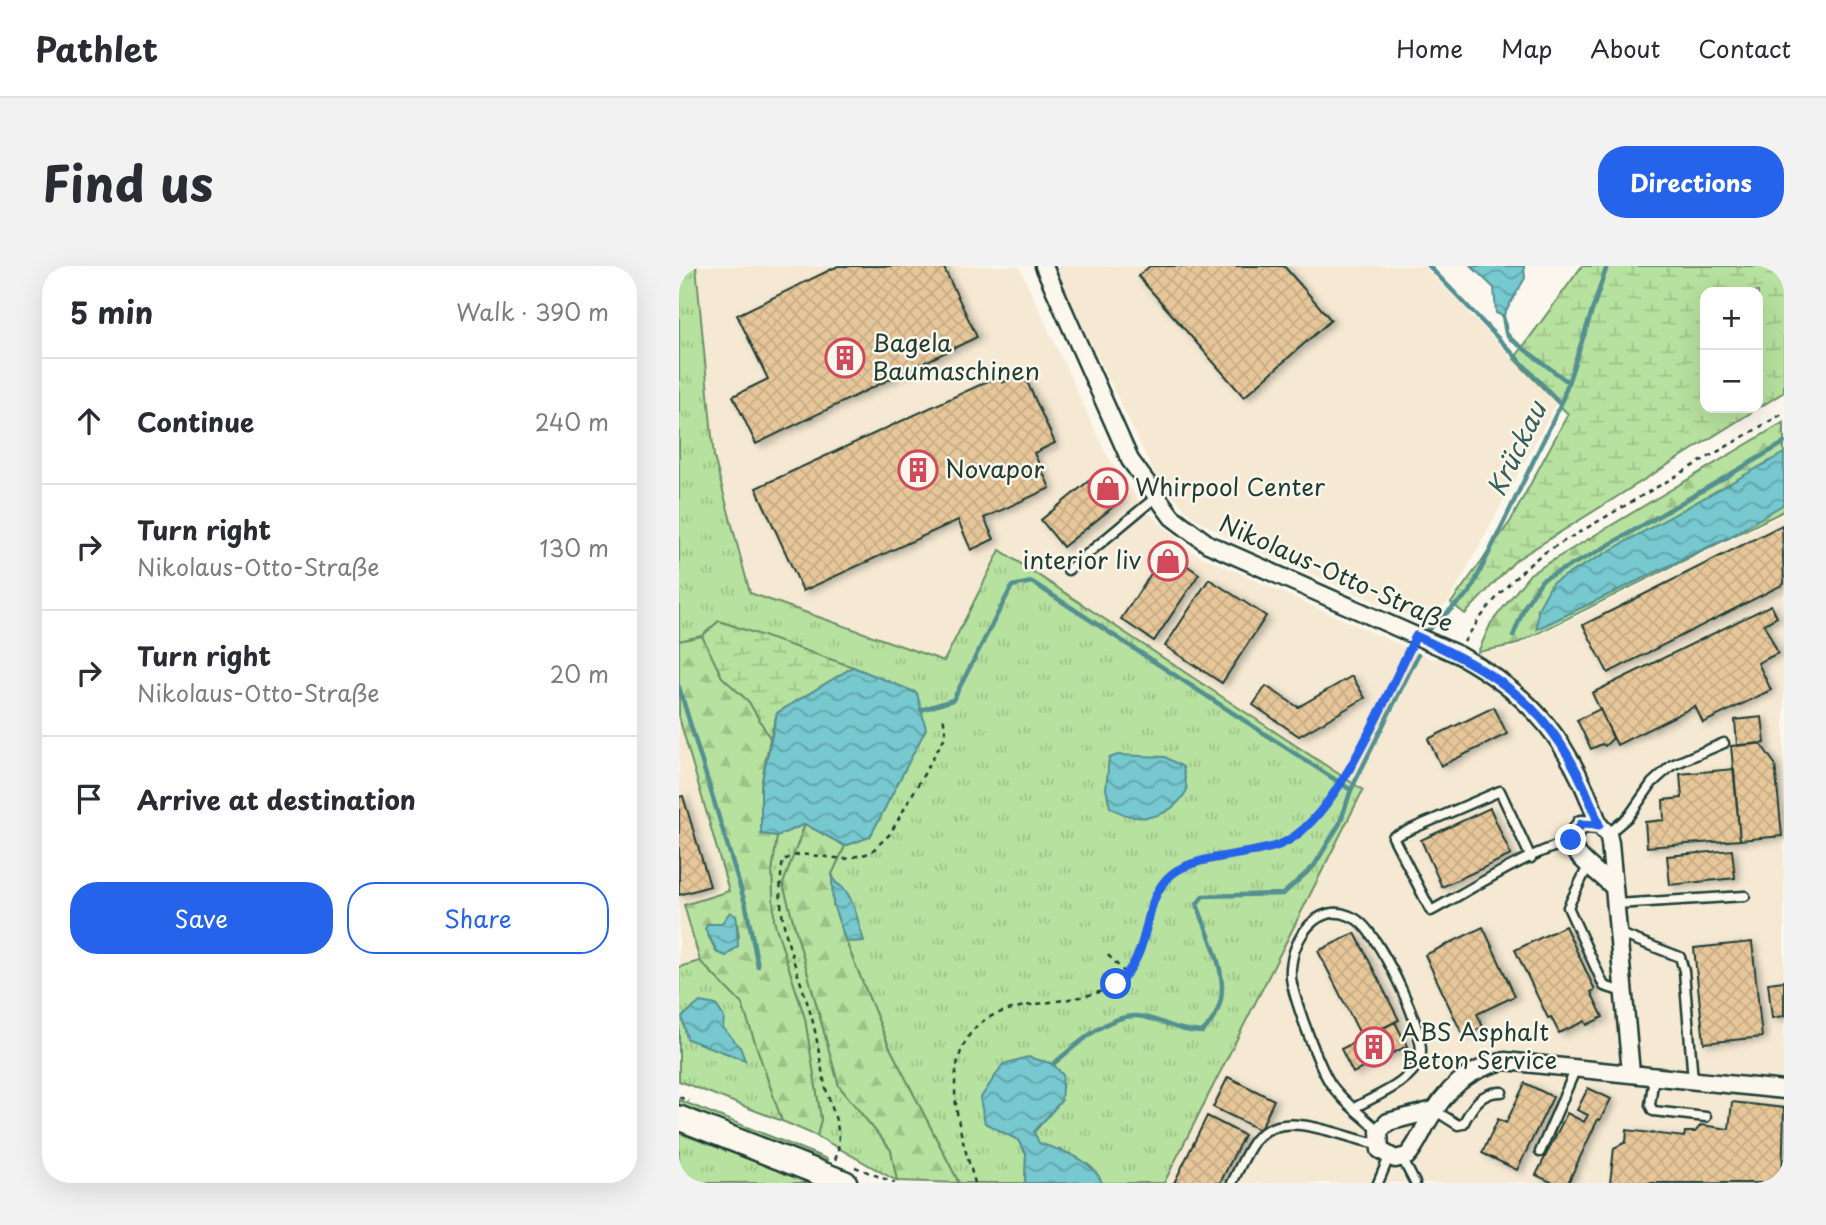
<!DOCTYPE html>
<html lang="en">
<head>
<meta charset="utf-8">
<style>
	body { margin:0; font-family:"Playpen Sans",sans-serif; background:#f2f2f3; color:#2b2b33 }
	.controls { position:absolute; right:21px; top:21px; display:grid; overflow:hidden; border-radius:14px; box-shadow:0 7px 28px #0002 }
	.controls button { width:63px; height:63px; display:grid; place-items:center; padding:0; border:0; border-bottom:2px solid #e1e1e2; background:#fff; color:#2b2b33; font:35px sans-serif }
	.stop { position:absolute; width:21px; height:21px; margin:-16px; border:5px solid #2563eb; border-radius:50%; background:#fff }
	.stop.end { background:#2563eb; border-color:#fff; box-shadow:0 2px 7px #0008 }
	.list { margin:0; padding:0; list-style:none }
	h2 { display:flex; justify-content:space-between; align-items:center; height:91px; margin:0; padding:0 28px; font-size:30px }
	h2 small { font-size:23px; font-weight:400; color:#7c7c81 }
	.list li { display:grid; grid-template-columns:46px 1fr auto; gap:21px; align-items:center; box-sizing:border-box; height:126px; padding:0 28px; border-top:2px solid #e1e1e2 }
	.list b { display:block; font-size:26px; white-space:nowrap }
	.list p { margin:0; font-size:23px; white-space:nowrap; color:#7c7c81 }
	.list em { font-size:23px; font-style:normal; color:#7c7c81 }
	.actions { display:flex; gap:14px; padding:21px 28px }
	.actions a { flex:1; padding:16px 0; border:2px solid #2563eb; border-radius:28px; text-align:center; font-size:24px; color:#2563eb }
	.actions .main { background:#2563eb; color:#fff }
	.icon { flex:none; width:38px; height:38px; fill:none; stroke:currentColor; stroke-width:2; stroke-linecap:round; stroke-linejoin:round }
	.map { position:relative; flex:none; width:1105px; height:917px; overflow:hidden; border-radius:28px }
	header { display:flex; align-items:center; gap:42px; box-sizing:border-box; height:98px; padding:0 35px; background:#fff; border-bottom:2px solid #e1e1e2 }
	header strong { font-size:33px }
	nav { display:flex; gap:38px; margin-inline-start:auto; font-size:24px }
	.intro { display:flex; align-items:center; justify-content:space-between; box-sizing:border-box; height:168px; padding:0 42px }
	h1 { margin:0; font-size:49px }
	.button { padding:18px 32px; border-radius:28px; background:#2563eb; color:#fff; font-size:24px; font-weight:700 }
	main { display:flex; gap:42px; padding:0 42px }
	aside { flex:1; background:#fff; border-radius:28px; box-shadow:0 7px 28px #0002 }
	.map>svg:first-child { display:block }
	.built { fill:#f5e9d3 }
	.grass { fill:url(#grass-tufts); stroke:#6b8f69; stroke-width:2 }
	.forest { fill:url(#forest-firs); stroke:#6b8f69; stroke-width:2; fill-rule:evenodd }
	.wetland { fill:url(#wetland-marsh); stroke:#6b8f69; stroke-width:2; fill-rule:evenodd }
	.water { fill:url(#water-waves); stroke:#549091; stroke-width:2 }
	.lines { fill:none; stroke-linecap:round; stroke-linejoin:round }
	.stream { stroke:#549091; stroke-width:4.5 }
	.building { fill:url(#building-cross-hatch); stroke:#1f3d34; stroke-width:2; filter:url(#shadow) }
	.lane-casing { stroke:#1f3d34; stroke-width:13 }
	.street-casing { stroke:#1f3d34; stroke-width:21 }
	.secondary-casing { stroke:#1f3d34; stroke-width:28 }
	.path { stroke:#1f3d34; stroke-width:2.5; stroke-dasharray:5 5; stroke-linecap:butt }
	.lane { stroke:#fbf7ec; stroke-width:8 }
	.street { stroke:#fbf7ec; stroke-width:16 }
	.secondary { stroke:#fbf7ec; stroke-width:23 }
	.route { stroke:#2563eb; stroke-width:9 }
	.labels { text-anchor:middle; stroke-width:5; stroke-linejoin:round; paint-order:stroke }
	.poi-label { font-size:24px; fill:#1f3d34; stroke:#fbf7ec; text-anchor:start }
	.street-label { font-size:24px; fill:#1f3d34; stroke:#fbf7ec }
	.water-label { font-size:26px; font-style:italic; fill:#35605b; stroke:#fbf7ec }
</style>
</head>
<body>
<header>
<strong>Pathlet</strong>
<nav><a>Home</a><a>Map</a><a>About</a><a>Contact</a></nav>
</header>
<div class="intro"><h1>Find us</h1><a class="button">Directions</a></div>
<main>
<aside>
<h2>5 min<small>Walk · 390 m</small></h2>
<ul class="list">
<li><svg class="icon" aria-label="ahead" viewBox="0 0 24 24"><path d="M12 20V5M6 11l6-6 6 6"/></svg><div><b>Continue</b></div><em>240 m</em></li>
<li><svg class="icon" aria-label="right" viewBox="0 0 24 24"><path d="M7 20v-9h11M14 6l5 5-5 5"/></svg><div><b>Turn right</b><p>Nikolaus-Otto-Straße</p></div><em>130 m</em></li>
<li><svg class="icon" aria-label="right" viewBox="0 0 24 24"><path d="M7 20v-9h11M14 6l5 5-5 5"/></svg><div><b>Turn right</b><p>Nikolaus-Otto-Straße</p></div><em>20 m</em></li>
<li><svg class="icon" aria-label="arrive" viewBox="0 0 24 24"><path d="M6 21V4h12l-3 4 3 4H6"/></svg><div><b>Arrive at destination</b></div></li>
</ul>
<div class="actions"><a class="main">Save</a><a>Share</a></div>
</aside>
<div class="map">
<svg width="1105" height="917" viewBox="0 0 1105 917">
	<defs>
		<pattern id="grass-tufts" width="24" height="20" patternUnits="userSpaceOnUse" patternTransform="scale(1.75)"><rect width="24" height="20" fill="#b7e19e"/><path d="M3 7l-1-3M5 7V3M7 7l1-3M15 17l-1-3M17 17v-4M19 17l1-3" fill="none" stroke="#9dc289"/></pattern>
		<pattern id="forest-firs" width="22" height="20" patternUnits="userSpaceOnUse" patternTransform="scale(1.75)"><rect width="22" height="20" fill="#b7e19e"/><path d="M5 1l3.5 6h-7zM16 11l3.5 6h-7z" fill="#9dc289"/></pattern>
		<pattern id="wetland-marsh" width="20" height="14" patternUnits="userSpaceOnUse" patternTransform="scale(1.75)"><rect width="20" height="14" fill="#b7e19e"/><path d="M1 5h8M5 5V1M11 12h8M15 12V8" fill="none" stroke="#9dc289"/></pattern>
		<pattern id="water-waves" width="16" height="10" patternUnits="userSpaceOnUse" patternTransform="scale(1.75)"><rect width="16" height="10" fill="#77c8cf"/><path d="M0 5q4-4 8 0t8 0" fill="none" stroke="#61a4a9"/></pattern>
		<pattern id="building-cross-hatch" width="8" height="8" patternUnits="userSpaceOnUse" patternTransform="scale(1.75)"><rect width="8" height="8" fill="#e7c79a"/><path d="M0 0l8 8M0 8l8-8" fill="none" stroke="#c6ac85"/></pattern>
		<filter id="shadow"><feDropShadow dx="4.5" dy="2.5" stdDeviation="3.5" flood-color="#0004"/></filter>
	</defs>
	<rect width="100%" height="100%" fill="#fbf7ec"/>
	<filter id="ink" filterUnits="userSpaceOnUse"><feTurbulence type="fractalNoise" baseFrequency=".0143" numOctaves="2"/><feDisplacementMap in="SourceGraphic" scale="14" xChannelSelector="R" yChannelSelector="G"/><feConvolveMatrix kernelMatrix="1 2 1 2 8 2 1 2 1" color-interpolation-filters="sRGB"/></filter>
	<g filter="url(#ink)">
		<path class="built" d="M17 0H340L428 190 469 246 513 286 753 393 832 383 1105 248V917H485L684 524 322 284 265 395 71 327 35 191Z
			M379 0H745L877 138 769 337 736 353 551 273 514 251 479 215 381 14Z
			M0 451 50 626 5 639 21 695 0 701Z"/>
		<path class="grass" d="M4 0H17L35 191 71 327 265 395 321 284 684 524 485 917H423C413 893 383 884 360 878L355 866 382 835 307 857 339 874 347 888 346 917H280L209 778 167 676 154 638 153 608 166 580 187 572 238 427 174 401 40 355 23 370 0 375V2Z
			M126 558 104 618 160 820 212 884 218 915 138 870 142 853 126 753 95 655 93 606 98 570Z
			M21 695 63 738 103 855 0 815V701Z
			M0 834 148 893V897L143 899 0 844Z
			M0 867 135 917H0Z"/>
		<path class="forest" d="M1105 156V245L835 379 799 386 812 357 851 308Z
			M23 370 43 411 70 436 91 472 82 519V567L98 570 93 606 95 655 126 753 142 853 138 870 103 855 63 738 21 695 5 639 50 625 0 451V375ZM57 650 60 671 38 687 26 663 29 658H42Z
			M126 558 166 580 153 608 154 638 167 676 209 778 280 917 218 915 212 884 160 820 104 618Z"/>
		<path class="wetland" d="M903 0H1105V126L837 294 786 348 772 337 831 256 889 148 835 93ZM1079 26V142H1026V26Z
			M40 355 174 401 98 447 91 472 70 436 43 411 23 370Z"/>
		<path class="water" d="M792 0H845L846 12 824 50 817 47 815 22Z
			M1105 187V238L1054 269 858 363 859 343 873 317Z
			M174 401 238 427 247 463 191 571 166 580 126 558 98 570 82 568V519L98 447Z
			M439 489 486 491 504 501 508 524C491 554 458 559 431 541L427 523 430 492Z
			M153 608 157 617C176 627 178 656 185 675L167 676 154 638Z
			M51 646 57 650 59 680 47 690 39 687 26 663 29 658H42Z
			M21 736 37 739 45 751 44 762 61 781 66 794 8 773 3 751Z
			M349 791 374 798 384 809 382 835 355 866 360 877C383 885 413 892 423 917H346L347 888 339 874 306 857 301 833 324 798Z"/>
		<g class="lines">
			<path class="stream" d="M750 0 882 138
				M824 50 827 67 832 73 889 116
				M750 363 791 326 882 138 928 0
				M834 370 846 340 863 314 916 287 1105 177
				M0 421 67 640 79 700
				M242 444 274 434 333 320 353 316 672 524
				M374 798C397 780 433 743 465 751 488 756 497 765 523 766 563 729 533 682 518 638L524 630 604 628 635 600 661 557 672 524 739 389"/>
		</g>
		<path class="building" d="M159 0H264L298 71 77 178 54 130 89 113 58 49Z
			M471 0H605L652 54 565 131 459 10Z
			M344 107 376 177 355 187 371 222 305 252 315 273 292 284 279 254 124 325 77 222 320 110 323 117Z
			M422 205 444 233 384 281 362 254Z
			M1103 259 1105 318 929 407 904 359Z
			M487 285 520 308 475 375 442 353Z
			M530 313 587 350 543 417 486 380Z
			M1092 339 1098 351 1085 358 1099 387 1079 397 1092 424 1024 457 1016 440 938 479 913 427Z
			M673 410 686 432 620 470 574 439 587 420 619 441Z
			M815 441 828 468 762 500 749 473Z
			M921 443 934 472 926 480 923 478 912 483 898 454Z
			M1083 451 1086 477 1058 480 1056 454Z
			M1081 477 1096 498 1103 570 1061 574 1052 480Z
			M1055 503 1061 574 968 581 966 556 985 554 984 534 1003 532 1001 508Z
			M4 530 31 620 0 629V531Z
			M811 542 832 589 763 621 742 574Z
			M1053 584 1056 612 991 619 988 590Z
			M886 660 916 724 912 726 924 751 908 759 906 755 880 767 872 751 869 752 836 684Z
			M804 661 836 730 798 748 804 761 784 770 746 689Z
			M676 667 720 754 683 772 639 685Z
			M1073 676 1083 771 1025 777 1015 682Z
			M1105 715V750L1093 752 1089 717Z
			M716 756 728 780 674 807 662 783Z
			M549 811 595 834 581 864 534 841Z
			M846 817 874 831 838 904 803 887 819 853 827 857Z
			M909 822 932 833 921 854 919 853 889 917H874L857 909 888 847 905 856 909 849 898 844Z
			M1053 836 1105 842 1103 917H931L935 882 947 876 948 864 1005 871 1006 866H1016L1022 859 1050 863Z
			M528 850 565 869 541 917H495Z"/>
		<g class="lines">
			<g class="lane-casing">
				<path id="lane" d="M389 304 477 231
					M929 568 950 550 973 517 993 499 1045 477
					M852 592 821 525 714 571 752 645C782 629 863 578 892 577
					M910 598 889 641 925 720 944 726
					M937 638 1066 630
					M939 667 1001 691 1005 705 1014 814
					M975 810 971 839 974 845 1027 851
					M675 842C696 830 733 817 741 792 749 768 702 675 683 658 676 651 664 646 654 647 624 650 607 692 613 718 618 740 639 798 651 817 663 835 684 850 700 865
					M755 844 779 859 784 858C793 841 802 825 823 826
					M861 886 897 802
					M723 892 736 917
					M553 917C560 903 567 886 576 874 604 840 663 872 699 878
					M699 917 710 891"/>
			</g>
			<g class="street-casing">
				<path id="street" d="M365 0 451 194 493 251 529 278 780 389C855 430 892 478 920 559
					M935 622C923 608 893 591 892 574L902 558 920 559 929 568 931 577 952 807
					M755 844 709 856 700 865 701 884 716 893 728 890C737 881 742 868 748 857 767 823 788 803 826 795L1105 824"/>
			</g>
			<g class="secondary-casing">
				<path id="secondary" d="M0 852 166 917"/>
			</g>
			<path class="path" d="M785 376C806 342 832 313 863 288L1105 147
				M429 689 448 709
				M0 831 10 835
				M156 894C166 868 154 848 147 823 141 799 139 773 132 749 116 694 94 654 104 594L121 588 166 593 191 587 211 568 267 469 264 449
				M176 901 216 917
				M296 917C283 872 261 812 291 768 319 728 398 744 439 717 474 693 460 647 483 617 506 587 568 594 602 579 658 554 703 437 731 382"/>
			<use href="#lane" class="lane"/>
			<use href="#street" class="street"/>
			<use href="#secondary" class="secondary"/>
		</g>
	</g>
	<g class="lines" filter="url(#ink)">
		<path class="route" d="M437 718C477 686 459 636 493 608 516 589 570 590 600 579 657 558 709 425 737 370 837 415 883 453 920 559L902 558 892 574"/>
	</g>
	<defs>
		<g id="building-ring" transform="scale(2.0125)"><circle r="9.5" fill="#fbf7ec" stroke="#d1495b" stroke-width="1.5"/><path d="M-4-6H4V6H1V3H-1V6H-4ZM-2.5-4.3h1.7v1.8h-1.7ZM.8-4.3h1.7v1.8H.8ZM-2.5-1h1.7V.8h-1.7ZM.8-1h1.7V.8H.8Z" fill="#d1495b"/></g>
		<g id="shop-ring" transform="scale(2.0125)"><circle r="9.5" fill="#fbf7ec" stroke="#d1495b" stroke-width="1.5"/><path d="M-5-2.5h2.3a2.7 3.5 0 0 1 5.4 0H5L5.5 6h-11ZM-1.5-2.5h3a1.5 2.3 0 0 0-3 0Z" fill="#d1495b"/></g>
	</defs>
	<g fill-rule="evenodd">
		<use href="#building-ring" x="166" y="92"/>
		<use href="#building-ring" x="239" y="204"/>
		<use href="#shop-ring" x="429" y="222"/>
		<use href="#shop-ring" x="489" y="295"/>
		<use href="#building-ring" x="695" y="781"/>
	</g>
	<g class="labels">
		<g class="poi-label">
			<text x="193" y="86">Bagela<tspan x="193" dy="28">Baumaschinen</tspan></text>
			<text x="266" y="212">Novapor</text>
			<text x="456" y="230">Whirpool Center</text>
			<text x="462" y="303" text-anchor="end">interior liv</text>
			<text x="722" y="775">ABS Asphalt<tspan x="722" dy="28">Beton Service</tspan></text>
		</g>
		<g class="street-label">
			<text transform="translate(657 308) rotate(24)" y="8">Nikolaus-Otto-Straße</text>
		</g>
		<g class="water-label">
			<text transform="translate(838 183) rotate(-64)" y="9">Krückau</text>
		</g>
	</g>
</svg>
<div class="controls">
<button>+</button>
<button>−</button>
</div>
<div class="stop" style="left:437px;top:718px"></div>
<div class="stop end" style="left:892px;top:574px"></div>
</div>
</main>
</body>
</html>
